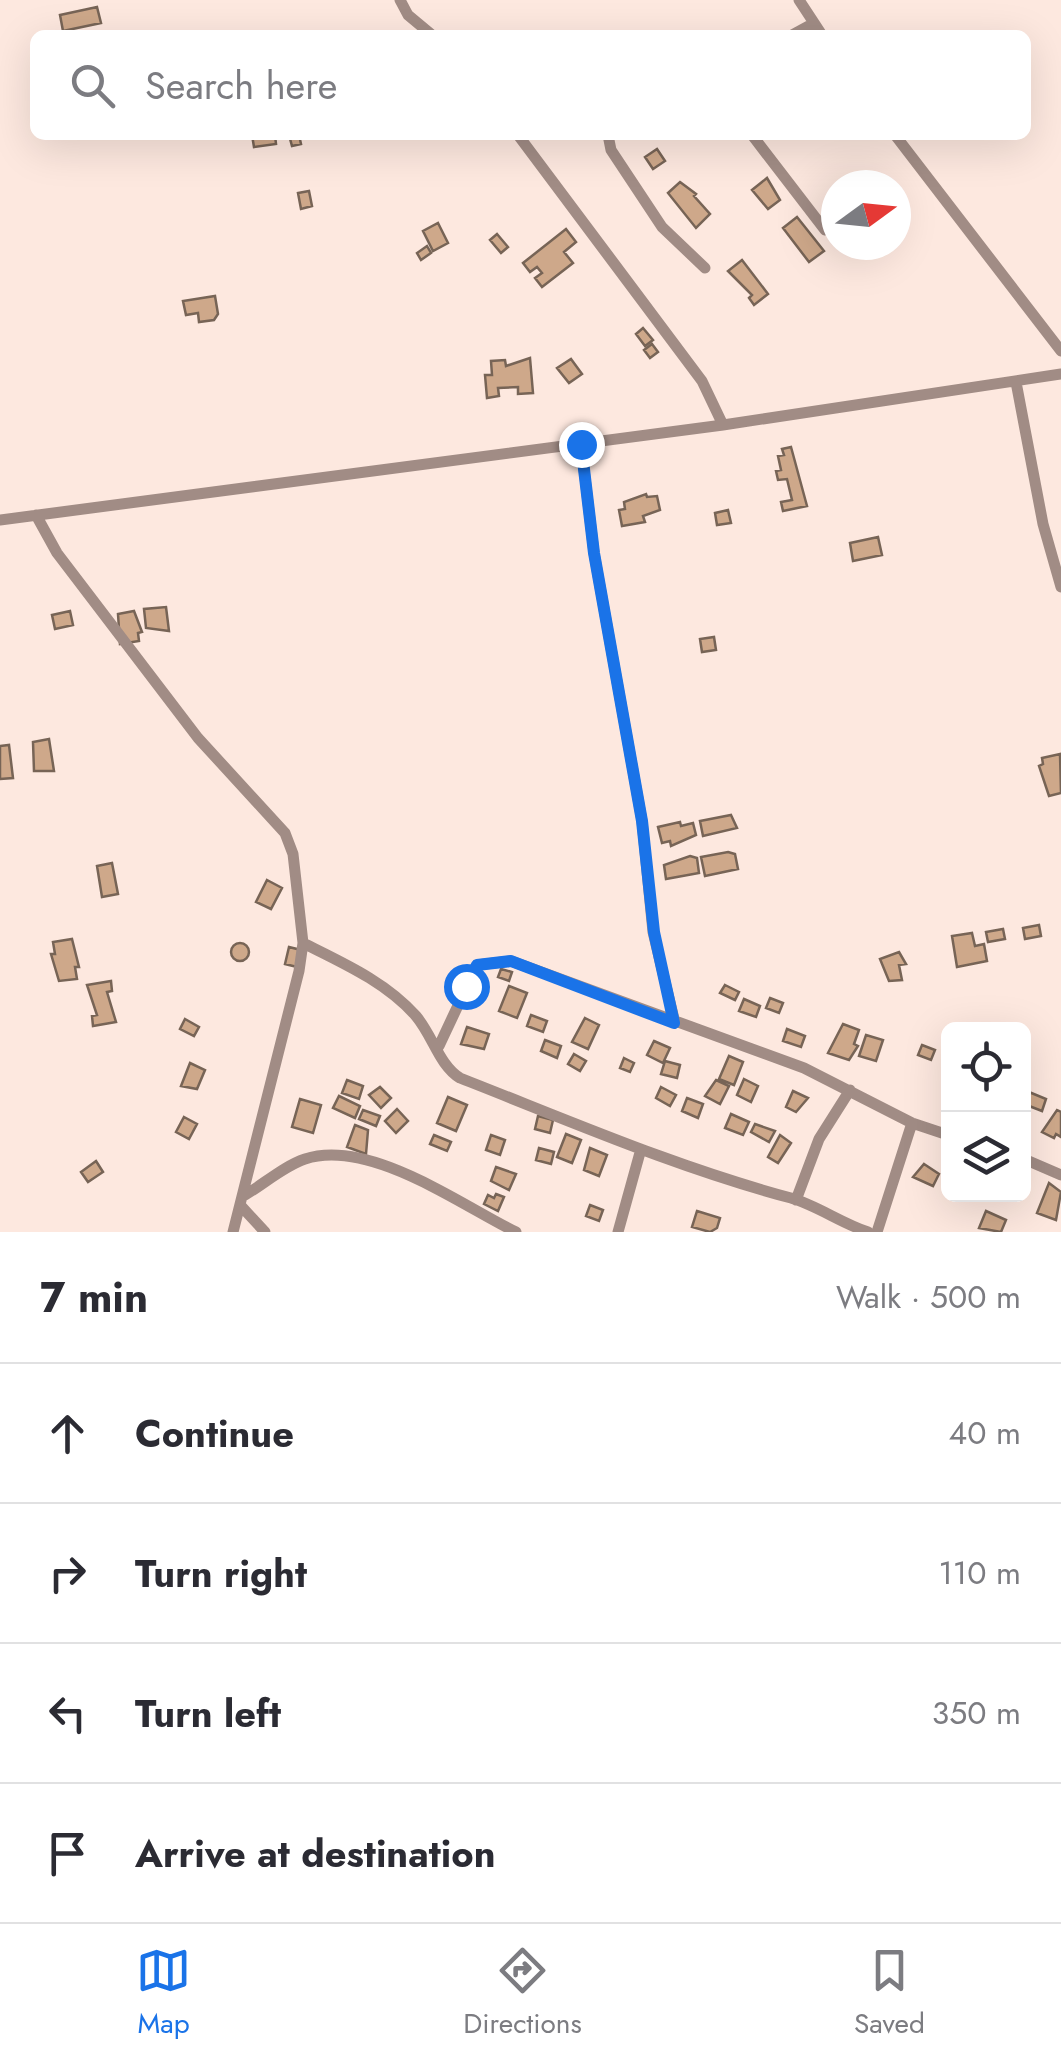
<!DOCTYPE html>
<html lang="en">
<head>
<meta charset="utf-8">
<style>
	body { margin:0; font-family:Jost,sans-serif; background:#f2f2f3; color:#2b2b33 }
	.controls { position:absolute; right:30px; bottom:30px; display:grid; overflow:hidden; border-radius:15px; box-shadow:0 10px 40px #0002 }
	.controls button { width:90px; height:90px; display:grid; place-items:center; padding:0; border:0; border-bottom:2px solid #e1e1e2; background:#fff; color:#2b2b33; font:50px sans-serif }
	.compass { position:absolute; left:821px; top:170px; width:90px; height:90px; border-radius:50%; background:#fff; box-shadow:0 10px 40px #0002; rotate:75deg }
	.stop { position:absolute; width:30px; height:30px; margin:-22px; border:8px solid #1a73e8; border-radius:50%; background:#fff }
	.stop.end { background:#1a73e8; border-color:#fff; box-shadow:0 2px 10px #0008 }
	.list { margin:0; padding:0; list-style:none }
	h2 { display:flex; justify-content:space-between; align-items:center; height:130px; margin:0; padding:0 40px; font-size:42px }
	h2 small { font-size:32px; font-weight:400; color:#7c7c81 }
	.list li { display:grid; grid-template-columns:65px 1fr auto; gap:30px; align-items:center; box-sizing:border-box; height:140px; padding:0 40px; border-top:2px solid #e1e1e2 }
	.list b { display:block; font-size:38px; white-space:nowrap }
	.list em { font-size:32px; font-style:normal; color:#7c7c81 }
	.icon { flex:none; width:55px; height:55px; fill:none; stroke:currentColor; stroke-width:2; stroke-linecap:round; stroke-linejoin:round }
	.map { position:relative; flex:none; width:1061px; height:1232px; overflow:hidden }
	.search { position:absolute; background:#fff; box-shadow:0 10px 40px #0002; left:30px; right:30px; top:30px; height:110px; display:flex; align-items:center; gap:25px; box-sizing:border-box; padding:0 35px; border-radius:15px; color:#7c7c81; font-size:38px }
	.sheet { height:690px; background:#fff }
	nav { display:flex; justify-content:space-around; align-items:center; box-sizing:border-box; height:140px; border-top:2px solid #e1e1e2; background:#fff; font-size:28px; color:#7c7c81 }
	nav a { display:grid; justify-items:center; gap:5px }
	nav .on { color:#1a73e8 }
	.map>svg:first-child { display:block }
	.building { fill:#cea88a; stroke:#776456; stroke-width:2.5 }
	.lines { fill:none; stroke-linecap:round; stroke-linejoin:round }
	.minor { stroke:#a18c85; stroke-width:11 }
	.route { stroke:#1a73e8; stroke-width:12 }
</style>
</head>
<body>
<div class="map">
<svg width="1061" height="1232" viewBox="0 0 1061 1232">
	<rect width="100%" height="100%" fill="#fde8df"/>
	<path class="building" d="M97 7 101 23 63 31 60 15Z
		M252 135H275L276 144 254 147Z
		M289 135H299L301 144 292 146Z
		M657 149 665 161 653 169 645 157Z
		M767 178 780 200 768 209 752 190Z
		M680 182 696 194 694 196 710 214 696 228 668 193Z
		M309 191 312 206 301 209 298 193Z
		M797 217 824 251 809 262 783 228Z
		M438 223 448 243 433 251 423 231Z
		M566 229 576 242 564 252 573 263 542 287 535 278 542 273 537 267 530 272 523 263Z
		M497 234 508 247 501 253 490 240Z
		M427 246 431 253 421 260 417 253Z
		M742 260 768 294 754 305 749 298 752 295 728 271Z
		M215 296 218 314 214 320 199 322 198 313 186 315 183 301Z
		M643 328 653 340 645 346 636 334Z
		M652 344 658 352 650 358 644 350Z
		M530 358 533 393 518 394V387L498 388 499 396 487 398 485 375H492L491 361 505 360 506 366Z
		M571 359 582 374 569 383 557 368Z
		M791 447 807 506 783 511 781 502 792 500 787 479 778 480 776 471 781 470 778 456 784 455 782 449Z
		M646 494 647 497 657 496 660 510 643 516 645 522 622 526 619 510 625 509 624 502Z
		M728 510 731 523 717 525 715 513Z
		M878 537 882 555 853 561 850 543Z
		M166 607 169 631 146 628 144 609Z
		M70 611 73 625 55 629 52 615Z
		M134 611 142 632 138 633 139 641 120 644 118 614Z
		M714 637 716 650 702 652 700 639Z
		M49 739 54 771H34L33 742Z
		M9 745 13 778 0 779V746Z
		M1060 754 1061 793 1049 796 1039 766 1043 764 1042 758Z
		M731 815 737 828 703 836 700 821Z
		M680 822 681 826 693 823 696 835 671 846 670 841 662 843 658 827Z
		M728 852 735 854 738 869 705 876 701 857Z
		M690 856 697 858 699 873 666 879 664 865Z
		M112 863 118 894 102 897 97 866Z
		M267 880 282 888 271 909 256 902Z
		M1039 925 1041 936 1025 939 1023 928Z
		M1003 929 1005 939 988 942 986 932Z
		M972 933 975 946 984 944 987 961 957 967 952 936Z
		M72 939 79 967H75L77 979 59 981 51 954H55L53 942Z
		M231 952a9 9 0 1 1 18 0a9 9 0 1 1-18 0Z
		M289 947 301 950 297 967 285 964Z
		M899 952 906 964 899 965 902 980 889 981 880 959Z
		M501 969 512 972 509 981 498 977Z
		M111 981 112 991 107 992 116 1022 93 1026 92 1016 97 1015 87 985Z
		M725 985 739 992 735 1000 720 993Z
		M509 986 527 993 517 1018 499 1011Z
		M770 998 783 1003 779 1013 766 1008Z
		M744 999 760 1006 756 1017 739 1011Z
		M531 1015 547 1021 543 1032 527 1026Z
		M585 1018 599 1025 588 1049 572 1042Z
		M185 1019 199 1027 194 1036 180 1029Z
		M843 1024 859 1030 854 1044 858 1046 849 1060 828 1053Z
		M467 1027 489 1034 484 1049 461 1044Z
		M787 1029 805 1036 801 1047 783 1041Z
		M866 1035 883 1040 876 1061 859 1056Z
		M545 1040 561 1046 557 1058 541 1051Z
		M654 1041 670 1048 663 1063 647 1055Z
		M922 1045 935 1050 931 1060 918 1055Z
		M574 1054 586 1061 580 1071 568 1064Z
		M729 1056 743 1062 734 1085 719 1079Z
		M624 1058 634 1063 630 1072 620 1068Z
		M665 1061 680 1065 677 1078 661 1074Z
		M190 1063 205 1070 197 1089 181 1086Z
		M744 1079 758 1086 751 1102 737 1095Z
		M347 1080 363 1086 359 1099 342 1093Z
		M716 1080 729 1086 720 1104 705 1096Z
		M380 1087 391 1098 381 1108 369 1095Z
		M661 1087 676 1095 670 1106 656 1098Z
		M793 1091 808 1098 796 1112 786 1107Z
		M1029 1092 1046 1099 1042 1111 1024 1104Z
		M339 1096 360 1106 355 1118 333 1108Z
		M448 1097 467 1105 456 1131 437 1123Z
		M687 1098 703 1104 698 1118 682 1111Z
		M300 1099 321 1105 313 1133 292 1127Z
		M397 1109 408 1121 396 1133 385 1121Z
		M363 1110 380 1116 376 1126 359 1119Z
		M1057 1110 1061 1112V1137L1056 1134 1054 1138 1042 1132Z
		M731 1114 749 1122 743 1135 725 1128Z
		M538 1116 553 1120 550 1133 535 1129Z
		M184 1117 197 1124 189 1139 176 1132Z
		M755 1124 775 1131 769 1142 751 1132Z
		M355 1125 368 1130 366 1154 347 1147Z
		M566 1134 581 1140 572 1163 557 1157Z
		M434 1135 451 1142 447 1151 430 1144Z
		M491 1135 505 1140 500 1155 486 1150Z
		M780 1135 791 1143 778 1163 768 1157Z
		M539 1148 554 1152 551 1164 536 1160Z
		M590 1148 607 1155 599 1176 584 1170Z
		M96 1161 103 1172 88 1182 81 1172Z
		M924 1164 939 1174 933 1186 913 1177Z
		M496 1167 516 1174 509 1190 491 1181Z
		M1049 1183 1061 1192 1056 1220 1037 1213Z
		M496 1194 504 1197 498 1211 484 1204 488 1195 494 1198Z
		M590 1205 603 1210 599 1221 586 1216Z
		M697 1211 720 1218 717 1228 710 1232 692 1227Z
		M986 1211 1006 1220 1001 1232 979 1228Z"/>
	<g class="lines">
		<path class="minor" d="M400 0 408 15 432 35
			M799 0 822 35
			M792 35 814 23
			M518 135 702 381 723 425
			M608 135 611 150 662 227 705 268
			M752 135 825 230
			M895 135 1061 351
			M1016 382 1043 524 1061 587
			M581 444 594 553 642 821 653 932 675 1023
			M36 515 57 553 198 738 285 833 293 854 303 943 299 971 233 1232
			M0 520 723 425 1061 374
			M303 943C343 963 386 982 416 1016 433 1036 439 1065 460 1078 570 1121 678 1168 791 1198 818 1206 841 1223 868 1232
			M439 1046 477 965 511 961 804 1068 912 1123 948 1135
			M1024 1159 1061 1175
			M245 1195C264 1184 284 1166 305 1159 369 1138 461 1205 516 1232
			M796 1200 819 1139 850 1090
			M241 1206 265 1232
			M618 1232 641 1149
			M877 1232 912 1123"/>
	</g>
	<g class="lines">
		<path class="route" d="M466 986 477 965 511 961 674 1023 654 932 642 821 594 553 581 444"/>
	</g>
</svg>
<div class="controls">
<button><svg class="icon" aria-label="locate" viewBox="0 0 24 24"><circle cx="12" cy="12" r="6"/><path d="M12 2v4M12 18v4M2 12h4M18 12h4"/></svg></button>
<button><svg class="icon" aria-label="layers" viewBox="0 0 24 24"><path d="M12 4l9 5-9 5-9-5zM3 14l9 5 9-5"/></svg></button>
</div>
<svg class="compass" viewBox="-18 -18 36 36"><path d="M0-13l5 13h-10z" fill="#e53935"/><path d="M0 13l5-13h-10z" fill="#7c7c81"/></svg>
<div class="stop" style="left:466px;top:986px"></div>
<div class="stop end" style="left:581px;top:444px"></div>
<div class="search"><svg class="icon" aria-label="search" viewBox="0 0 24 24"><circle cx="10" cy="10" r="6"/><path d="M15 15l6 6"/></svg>Search here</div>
</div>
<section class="sheet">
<h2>7 min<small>Walk · 500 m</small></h2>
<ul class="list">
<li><svg class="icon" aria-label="ahead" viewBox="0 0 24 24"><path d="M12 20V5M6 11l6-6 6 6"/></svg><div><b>Continue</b></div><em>40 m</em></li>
<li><svg class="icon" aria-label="right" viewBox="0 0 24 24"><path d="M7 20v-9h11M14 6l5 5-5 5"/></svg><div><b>Turn right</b></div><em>110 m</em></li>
<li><svg class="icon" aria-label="left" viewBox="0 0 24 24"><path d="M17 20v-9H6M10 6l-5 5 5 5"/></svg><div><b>Turn left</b></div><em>350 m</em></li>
<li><svg class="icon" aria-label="arrive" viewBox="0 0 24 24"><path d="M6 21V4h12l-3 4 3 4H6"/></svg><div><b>Arrive at destination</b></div></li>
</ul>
</section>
<nav>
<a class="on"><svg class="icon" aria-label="map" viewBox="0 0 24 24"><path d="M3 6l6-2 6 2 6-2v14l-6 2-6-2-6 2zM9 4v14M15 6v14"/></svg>Map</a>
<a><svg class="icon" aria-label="directions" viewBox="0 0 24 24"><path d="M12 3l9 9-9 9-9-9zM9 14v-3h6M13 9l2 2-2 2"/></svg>Directions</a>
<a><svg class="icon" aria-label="saved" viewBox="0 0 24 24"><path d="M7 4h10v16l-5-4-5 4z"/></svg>Saved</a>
</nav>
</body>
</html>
